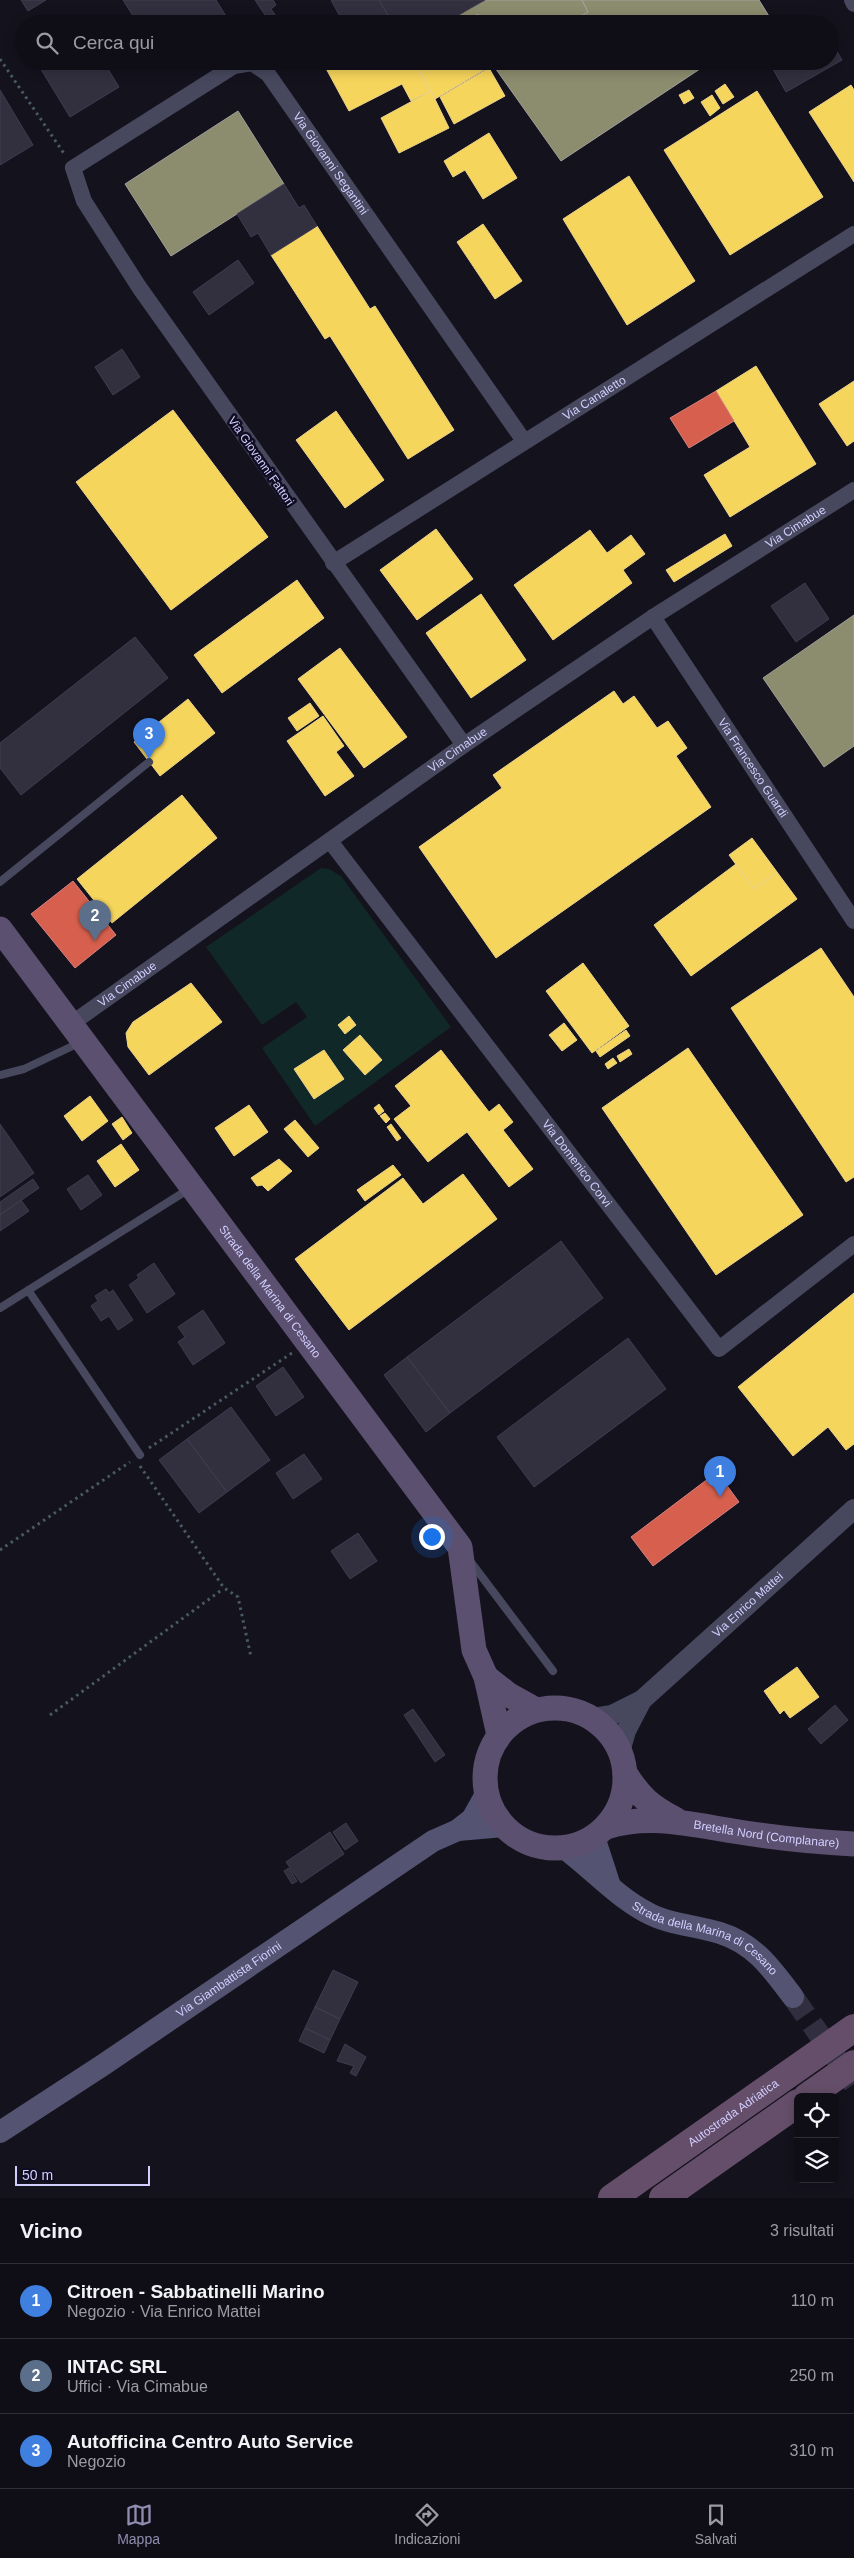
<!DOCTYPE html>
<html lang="it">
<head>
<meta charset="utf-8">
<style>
	body { margin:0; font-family:Arial,sans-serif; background:#1d1c23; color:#f1f3f6 }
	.controls { position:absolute; right:15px; bottom:15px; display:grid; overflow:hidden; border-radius:8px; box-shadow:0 2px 12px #0003 }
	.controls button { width:45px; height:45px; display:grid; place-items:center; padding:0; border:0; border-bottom:1px solid #2f2e35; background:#0f0e16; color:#f1f3f6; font:25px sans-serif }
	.scale { position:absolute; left:15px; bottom:12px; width:135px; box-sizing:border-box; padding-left:5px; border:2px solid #d2ceff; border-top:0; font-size:14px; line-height:18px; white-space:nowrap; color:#d2ceff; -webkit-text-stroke:4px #100d22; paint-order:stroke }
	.you { position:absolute; left:431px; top:1536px; width:18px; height:18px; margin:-12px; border:4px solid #fff; border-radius:50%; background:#1a73e8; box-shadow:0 0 0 8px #1a73e833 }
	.badge { display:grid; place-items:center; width:32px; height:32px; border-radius:50%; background:#908cb0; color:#fff; font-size:16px; font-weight:700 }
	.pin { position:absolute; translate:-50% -41px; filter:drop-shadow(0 1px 2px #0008) }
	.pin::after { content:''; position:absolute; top:26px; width:18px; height:15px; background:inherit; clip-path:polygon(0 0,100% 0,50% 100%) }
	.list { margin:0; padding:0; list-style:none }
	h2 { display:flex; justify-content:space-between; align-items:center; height:65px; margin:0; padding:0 20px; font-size:21px }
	h2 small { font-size:16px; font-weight:400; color:#9b9ca1 }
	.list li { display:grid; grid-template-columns:32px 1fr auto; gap:15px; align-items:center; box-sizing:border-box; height:75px; padding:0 20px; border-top:1px solid #2f2e35 }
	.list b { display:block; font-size:19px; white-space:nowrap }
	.list p { margin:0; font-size:16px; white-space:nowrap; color:#9b9ca1 }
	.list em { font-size:16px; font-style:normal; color:#9b9ca1 }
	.icon { flex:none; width:28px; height:28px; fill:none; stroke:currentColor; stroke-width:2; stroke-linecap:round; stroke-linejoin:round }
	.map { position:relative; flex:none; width:854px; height:2198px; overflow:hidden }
	.search { position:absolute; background:#0f0e16; box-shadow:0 2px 12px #0003; left:15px; right:15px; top:15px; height:55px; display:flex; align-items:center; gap:12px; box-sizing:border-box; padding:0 18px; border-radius:28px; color:#9b9ca1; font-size:19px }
	.sheet { height:290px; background:#0f0e16 }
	nav { display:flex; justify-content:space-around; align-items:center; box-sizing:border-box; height:70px; border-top:1px solid #2f2e35; background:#0f0e16; font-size:14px; color:#9b9ca1 }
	nav a { display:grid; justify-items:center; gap:2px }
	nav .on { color:#908cb0 }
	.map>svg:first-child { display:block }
	.green { fill:#112828 }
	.homes { fill:#f6d55c; stroke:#ebd38d }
	.shops { fill:#d6604d; stroke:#d58182 }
	.industry { fill:#8c8c6e; stroke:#a1a09a }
	.building { fill:#32303f; stroke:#3f3c51 }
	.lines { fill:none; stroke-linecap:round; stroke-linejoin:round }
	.secondary-tunnel { stroke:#302e3f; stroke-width:22; stroke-dasharray:22 11; stroke-linecap:butt }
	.path { stroke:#495965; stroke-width:3; stroke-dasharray:2.5 4; stroke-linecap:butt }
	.service { stroke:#47475e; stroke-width:8 }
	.minor { stroke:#47475e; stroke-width:16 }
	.tertiary { stroke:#47475e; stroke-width:20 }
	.secondary { stroke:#545371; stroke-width:22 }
	.primary { stroke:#5b506f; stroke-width:25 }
	.motorway { stroke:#654e69; stroke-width:28 }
	.labels { text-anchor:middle; stroke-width:5; stroke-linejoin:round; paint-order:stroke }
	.street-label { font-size:12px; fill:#d2ceff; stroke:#100d22 }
</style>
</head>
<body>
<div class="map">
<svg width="854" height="2198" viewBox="0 0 854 2198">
	<rect width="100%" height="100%" fill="#14121d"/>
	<path class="green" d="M321 868 329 869 341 876 451 1027 315 1126 262 1048 307 1017 296 1002 262 1025 206 947Z"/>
	<path class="homes" d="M478 14 484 24H461Z
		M322 61H414L431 91 411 101 402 84 349 111Z
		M414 61H499L435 99Z
		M489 68 505 96 454 124 440 97Z
		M725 84 734 97 723 104 715 91Z
		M851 85 854 90V182L809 112Z
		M689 90 694 98 684 104 679 95Z
		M431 91 449 128 399 153 381 118Z
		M757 91 823 197 730 255 664 150Z
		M712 95 720 108 710 116 701 102Z
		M489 133 517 178 483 199 465 170 453 177 444 161Z
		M629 176 695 281 627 325 563 219Z
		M483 224 522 281 495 299 457 242Z
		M317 226 370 309 375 306 454 430 408 459 330 336 325 339 271 255Z
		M756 366 816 464 730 517 704 475 750 447 716 391Z
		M854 381V441L847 446 819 404Z
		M173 410 268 537 171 610 76 482Z
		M336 411 384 480 345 508 296 440Z
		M436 529 473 579 417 620 380 570Z
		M590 530 607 553 631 535 645 554 623 570 632 583 553 640 514 585Z
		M725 534 732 546 674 582 666 570Z
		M297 580 324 618 222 693 194 655Z
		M481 594 526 660 471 698 426 633Z
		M340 648 407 737 364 768 298 679Z
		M614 691 623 704 634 696 657 728 668 721 687 748 676 756 711 807 496 958 419 847 502 788 493 775Z
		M188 699 215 733 160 776 134 742Z
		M310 703 319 716 297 731 288 718Z
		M323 716 344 746 336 752 354 776 325 796 287 741Z
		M182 795 217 838 112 923 77 879Z
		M752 838 777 872 754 889 729 855Z
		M736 864 754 889 777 872 797 899 691 976 654 925Z
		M821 948 854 997V1177L846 1182 731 1008Z
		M583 963 629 1026 592 1053 546 991Z
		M191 983 222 1022 149 1075 128 1047 126 1033 133 1022Z
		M349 1016 356 1025 345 1034 338 1025Z
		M564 1023 577 1040 562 1051 549 1035Z
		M626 1030 630 1036 600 1057 596 1051Z
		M360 1035 382 1060 365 1075 343 1050Z
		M688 1048 803 1215 716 1275 602 1108Z
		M629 1049 632 1054 620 1062 617 1056Z
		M324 1050 344 1079 314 1099 294 1069Z
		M441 1050 489 1112 499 1104 513 1122 503 1130 533 1169 509 1187 467 1132 428 1162 394 1119 411 1106 395 1086Z
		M613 1058 617 1063 608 1069 605 1064Z
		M90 1096 108 1121 82 1141 64 1116Z
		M379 1104 384 1111 379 1115 374 1108Z
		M249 1105 268 1132 234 1156 215 1128Z
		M385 1113 390 1119 386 1123 380 1116Z
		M122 1117 132 1133 123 1140 112 1124Z
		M295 1120 319 1148 308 1157 284 1129Z
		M391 1124 401 1138 397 1141 387 1127Z
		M121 1144 139 1170 115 1187 97 1161Z
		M279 1159 292 1171 268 1191 262 1185 257 1186 251 1178Z
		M393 1165 401 1175 365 1201 357 1190Z
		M463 1174 497 1219 349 1330 295 1259 403 1178 423 1204Z
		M854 1293V1444L846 1450 828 1427 793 1456 738 1387Z
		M797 1667 819 1697 790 1718 784 1710 780 1714 764 1691Z"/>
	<path class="shops" d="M716 391 734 421 689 448 670 418Z
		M73 881 116 935 75 968 31 914Z
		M717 1472 739 1502 653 1566 631 1537Z"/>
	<path class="industry" d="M485 0H582L588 12 566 24H484L478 14 461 24H443Z
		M582 0H759L772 21 768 24H566L588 12Z
		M499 61H712L561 161 493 65Z
		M238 111 284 184 171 256 125 184Z
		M854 615V746L824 767 763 678Z"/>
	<path class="building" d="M21 0H46L28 11Z
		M123 0H216L226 16 215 24H138Z
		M255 0H273L276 5 271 9 280 22 271 24Z
		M331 0H379L391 20 384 24H344Z
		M379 0H485L443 24H393Z
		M76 17 80 24H65Z
		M830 40 842 60 786 92 773 69 786 61H830Z
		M36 61H103L119 87 70 117Z
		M0 90 33 145 0 165Z
		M284 184 299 208 304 205 317 226 271 255 258 233 251 237 237 214Z
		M238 260 254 283 209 315 193 292Z
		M122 349 140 377 113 395 95 367Z
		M805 583 829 619 796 642 771 606Z
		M135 637 168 678 21 795 0 768V743Z
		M0 1124 34 1173 0 1197Z
		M88 1175 102 1195 81 1210 67 1189Z
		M33 1179 39 1188 0 1215V1202Z
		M21 1200 29 1211 0 1231V1215Z
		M561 1241 603 1298 450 1413 407 1357Z
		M154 1263 175 1294 147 1313 129 1285 139 1278 137 1275Z
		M106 1289 109 1293 113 1290 133 1320 118 1330 109 1316 101 1321 91 1306 98 1301 95 1296Z
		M203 1310 225 1343 193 1365 178 1342 185 1337 178 1327Z
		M628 1338 666 1389 534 1487 497 1437Z
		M407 1357 450 1413 426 1432 384 1375Z
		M283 1367 304 1397 276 1416 256 1386Z
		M231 1407 270 1460 227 1492 187 1439Z
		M187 1439 227 1492 199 1513 159 1460Z
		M304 1454 322 1479 293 1499 276 1473Z
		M358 1533 377 1561 350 1579 331 1551Z
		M835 1705 848 1720 821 1744 808 1729Z
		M413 1709 445 1755 435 1762 404 1715Z
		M346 1823 358 1841 345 1850 333 1832Z
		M330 1832 344 1854 301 1883 286 1862Z
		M289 1868 297 1881 292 1884 284 1871Z
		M333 1970 358 1982 340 2019 315 2007Z
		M315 2007 340 2019 330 2040 305 2028Z
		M305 2028 330 2040 324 2053 299 2041Z
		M345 2044 366 2057 356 2076 350 2073 354 2066 337 2061Z"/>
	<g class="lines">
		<path class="secondary-tunnel" d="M793 1997 854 2084"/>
		<path class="path" d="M0 59 65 155
			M149 1448 292 1353
			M140 1466 224 1588 238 1597 251 1657
			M0 1550 130 1462
			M50 1715 223 1589"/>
		<path class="service" d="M0 882 149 762
			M0 1075 24 1069 79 1043
			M28 1290 140 1455
			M0 1308 189 1189
			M470 1561 553 1671"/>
		<g class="minor">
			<path d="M852 0 854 4"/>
			<path id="s1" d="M333 563 854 234"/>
			<path id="s2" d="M653 617 854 921"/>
			<path id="s3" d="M464 745 139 287 84 201 73 168 234 66 252 63 268 74 524 441"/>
			<path id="s4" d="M330 841 719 1349 854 1244"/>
			<path id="s5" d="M71 1024 464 745 653 617 854 490"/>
		</g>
		<g class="tertiary">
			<path id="s6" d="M593 1718 612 1715 642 1700 854 1509"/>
			<path d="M620 1752 626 1731 642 1700"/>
		</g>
		<g class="secondary">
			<path d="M458 1830 472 1819 486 1794"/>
			<path d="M594 1837 609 1883"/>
			<path id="s7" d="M564 1848C592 1869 616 1896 646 1912 669 1925 695 1925 720 1933 755 1944 772 1969 793 1997"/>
			<path id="s8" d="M0 2132 103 2065 433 1841 458 1830 504 1826"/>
		</g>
		<g class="primary">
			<path id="s9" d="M0 929 460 1547 474 1650 486 1677 499 1735"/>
			<path d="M486 1677 509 1695 536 1710"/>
			<circle cx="555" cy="1778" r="70"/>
			<path d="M625 1773C640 1797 650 1806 675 1819"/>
			<path id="s10" d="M606 1827C651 1813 693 1825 739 1832 777 1838 815 1842 854 1844"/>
		</g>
		<g class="motorway">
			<path d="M807 2097 854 2064"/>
			<path id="s11" d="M612 2198 854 2028"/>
			<path d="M663 2198 798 2103"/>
		</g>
	</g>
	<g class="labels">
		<g class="street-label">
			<text dy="4" stroke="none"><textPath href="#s3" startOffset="1036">Via Giovanni Segantini</textPath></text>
			<text dy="4" stroke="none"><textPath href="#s1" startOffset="309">Via Canaletto</textPath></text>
			<text transform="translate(261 461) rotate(55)" y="4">Via Giovanni Fattori</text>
			<text dy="4" stroke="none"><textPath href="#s5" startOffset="879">Via Cimabue</textPath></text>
			<text dy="4" stroke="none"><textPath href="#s5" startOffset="474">Via Cimabue</textPath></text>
			<text dy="4" stroke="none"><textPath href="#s2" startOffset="181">Via Francesco Guardi</textPath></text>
			<text dy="4" stroke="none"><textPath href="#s5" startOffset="69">Via Cimabue</textPath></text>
			<text dy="4" stroke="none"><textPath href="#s4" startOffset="406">Via Domenico Corvi</textPath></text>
			<text dy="4" stroke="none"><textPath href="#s9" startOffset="452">Strada della Marina di Cesano</textPath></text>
			<text dy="4" stroke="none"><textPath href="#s6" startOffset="195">Via Enrico Mattei</textPath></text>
			<text dy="4" stroke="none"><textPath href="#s10" startOffset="162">Bretella Nord (Complanare)</textPath></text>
			<text dy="4" stroke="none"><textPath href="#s7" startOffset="170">Strada della Marina di Cesano</textPath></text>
			<text dy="4" stroke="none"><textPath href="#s8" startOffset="275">Via Giambattista Fiorini</textPath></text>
			<text dy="4" stroke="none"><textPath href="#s11" startOffset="148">Autostrada Adriatica</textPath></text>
		</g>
	</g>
</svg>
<div class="controls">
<button><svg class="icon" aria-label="locate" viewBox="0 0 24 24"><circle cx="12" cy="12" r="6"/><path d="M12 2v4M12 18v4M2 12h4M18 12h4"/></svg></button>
<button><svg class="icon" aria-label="layers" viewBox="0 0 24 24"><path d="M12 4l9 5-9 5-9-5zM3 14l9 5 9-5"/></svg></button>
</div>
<div class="scale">50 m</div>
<div class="you"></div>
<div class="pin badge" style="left:720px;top:1497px;background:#3f7fe0">1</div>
<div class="pin badge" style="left:95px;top:941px;background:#5c6f8a">2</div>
<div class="pin badge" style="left:149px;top:759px;background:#3f7fe0">3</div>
<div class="search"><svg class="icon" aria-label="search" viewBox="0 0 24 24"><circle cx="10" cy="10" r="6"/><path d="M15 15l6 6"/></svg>Cerca qui</div>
</div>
<section class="sheet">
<h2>Vicino<small>3 risultati</small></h2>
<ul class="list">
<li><span class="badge" style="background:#3f7fe0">1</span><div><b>Citroen - Sabbatinelli Marino</b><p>Negozio · Via Enrico Mattei</p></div><em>110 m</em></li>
<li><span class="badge" style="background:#5c6f8a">2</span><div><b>INTAC SRL</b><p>Uffici · Via Cimabue</p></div><em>250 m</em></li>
<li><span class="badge" style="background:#3f7fe0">3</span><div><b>Autofficina Centro Auto Service</b><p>Negozio</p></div><em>310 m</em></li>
</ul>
</section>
<nav>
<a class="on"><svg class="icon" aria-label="map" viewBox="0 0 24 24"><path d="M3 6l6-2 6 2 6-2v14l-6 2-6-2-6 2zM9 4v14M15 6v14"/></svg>Mappa</a>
<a><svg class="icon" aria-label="directions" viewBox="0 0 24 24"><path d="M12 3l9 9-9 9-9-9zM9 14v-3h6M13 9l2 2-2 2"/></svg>Indicazioni</a>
<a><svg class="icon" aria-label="saved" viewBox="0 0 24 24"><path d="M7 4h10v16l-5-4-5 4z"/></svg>Salvati</a>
</nav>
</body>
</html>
